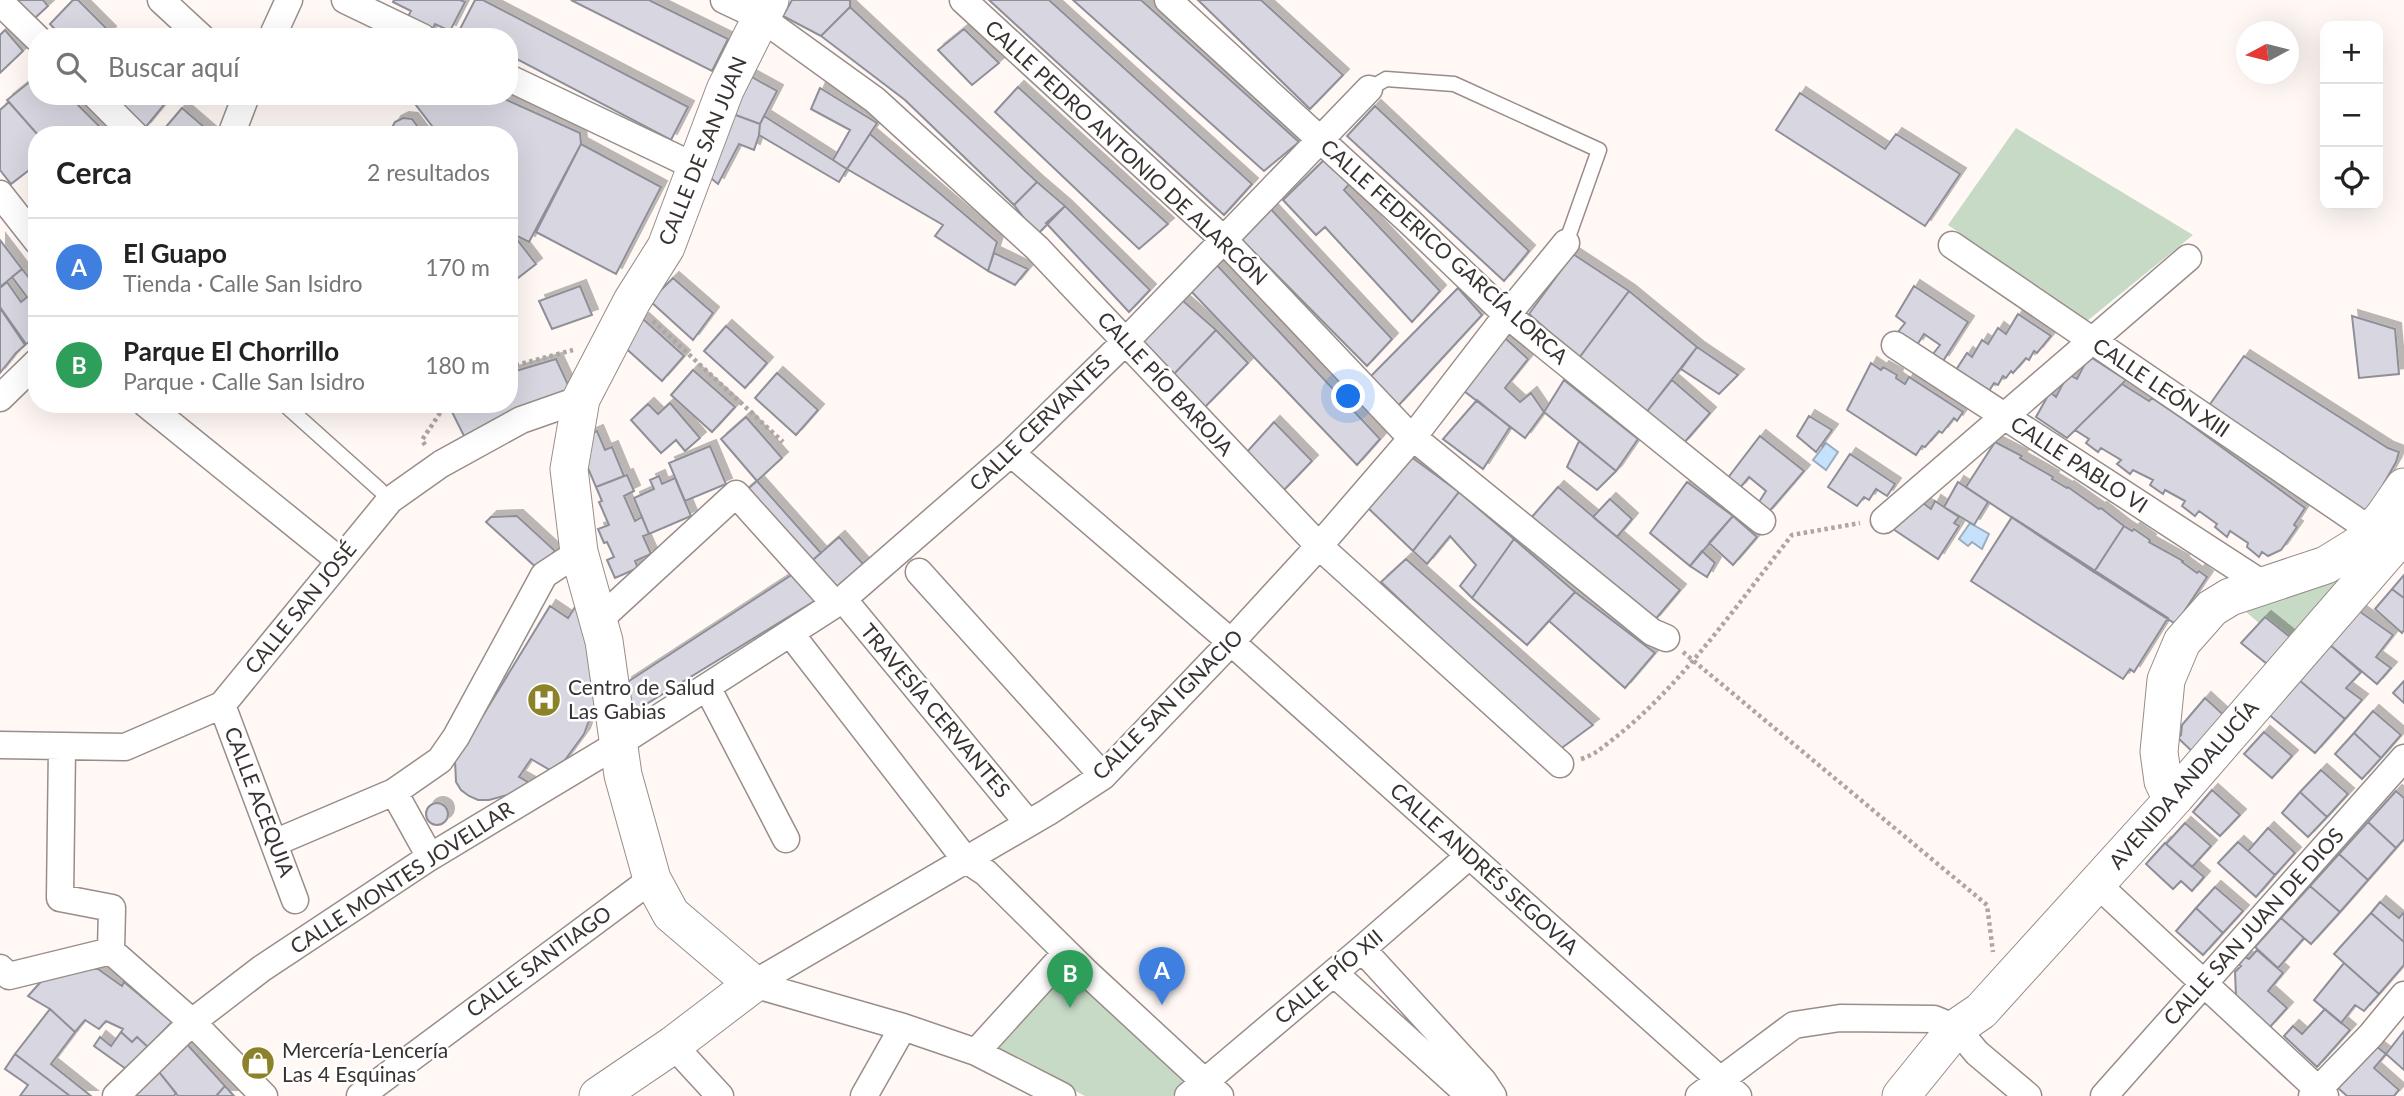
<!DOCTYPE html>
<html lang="es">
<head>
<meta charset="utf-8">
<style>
	body { margin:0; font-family:Lato,sans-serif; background:#f2f2f2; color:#222 }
	.controls { position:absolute; right:21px; top:21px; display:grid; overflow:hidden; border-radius:14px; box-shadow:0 7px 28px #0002 }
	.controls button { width:63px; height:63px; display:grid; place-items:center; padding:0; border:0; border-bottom:2px solid #e0e0e0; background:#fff; color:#222; font:35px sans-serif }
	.compass { position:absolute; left:2236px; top:21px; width:63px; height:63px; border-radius:50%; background:#fff; box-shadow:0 7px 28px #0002; rotate:263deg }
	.you { position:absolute; left:1349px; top:397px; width:24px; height:24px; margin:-18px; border:5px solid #fff; border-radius:50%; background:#1a73e8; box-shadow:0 0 0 10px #1a73e833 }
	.badge { display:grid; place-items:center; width:46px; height:46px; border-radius:50%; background:#db2777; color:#fff; font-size:23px; font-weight:700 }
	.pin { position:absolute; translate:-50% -58px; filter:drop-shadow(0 2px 4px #0008) }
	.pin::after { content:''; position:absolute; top:37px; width:24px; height:21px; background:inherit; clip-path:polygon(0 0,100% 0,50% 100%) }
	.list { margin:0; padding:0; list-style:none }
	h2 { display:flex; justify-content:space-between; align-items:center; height:91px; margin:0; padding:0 28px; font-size:30px }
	h2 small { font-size:23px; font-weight:400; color:#767676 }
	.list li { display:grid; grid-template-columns:46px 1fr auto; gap:21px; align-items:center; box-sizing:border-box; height:98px; padding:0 28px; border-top:2px solid #e0e0e0 }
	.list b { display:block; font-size:26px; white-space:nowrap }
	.list p { margin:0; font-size:23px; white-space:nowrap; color:#767676 }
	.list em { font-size:23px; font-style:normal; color:#767676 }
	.icon { flex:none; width:38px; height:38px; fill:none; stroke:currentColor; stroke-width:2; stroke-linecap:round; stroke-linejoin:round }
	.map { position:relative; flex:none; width:2404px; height:1096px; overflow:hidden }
	.search { position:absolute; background:#fff; box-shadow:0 7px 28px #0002; left:28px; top:28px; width:490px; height:77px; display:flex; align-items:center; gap:18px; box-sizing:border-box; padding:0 24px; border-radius:28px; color:#767676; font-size:26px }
	.panel { position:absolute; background:#fff; box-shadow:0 7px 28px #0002; left:28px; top:126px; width:490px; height:287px; border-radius:28px }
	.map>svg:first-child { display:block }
	.green { fill:#c6dac6 }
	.water { fill:#c5e1fb; stroke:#9badbe; stroke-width:2 }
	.building { fill:#d8d7e1; stroke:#8f8f98; stroke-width:2; filter:url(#shadow) }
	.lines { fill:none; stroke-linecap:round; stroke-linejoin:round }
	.lane-casing { stroke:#988d89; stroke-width:17 }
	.street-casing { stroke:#988d89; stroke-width:29 }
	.secondary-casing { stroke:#988d89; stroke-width:39 }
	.path { stroke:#ada6a4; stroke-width:4.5; stroke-dasharray:3.5 3.5; stroke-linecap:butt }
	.lane { stroke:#fff; stroke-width:14 }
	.street { stroke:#fff; stroke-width:26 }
	.secondary { stroke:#fff; stroke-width:37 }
	.labels { text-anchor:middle; stroke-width:5; stroke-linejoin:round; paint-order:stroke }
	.street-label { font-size:21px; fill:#383331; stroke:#fff }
	.poi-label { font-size:21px; fill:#383331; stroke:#fff; text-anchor:start }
</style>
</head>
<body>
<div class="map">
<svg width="2404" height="1096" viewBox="0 0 2404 1096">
	<defs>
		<filter id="shadow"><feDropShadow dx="6" dy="-6" stdDeviation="0" flood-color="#0004"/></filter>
	</defs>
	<rect width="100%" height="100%" fill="#fff8f5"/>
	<path class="green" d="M2016 128 2193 235 2087 321 1948 225Z
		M2384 516 2297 656 2230 598Z
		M1067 967 1189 1082 1172 1096H1085L993 1048Z"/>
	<path class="water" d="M1826 443 1838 452 1826 470 1813 460Z
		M1970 523 1989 534 1982 549 1972 542 1968 546 1959 539Z"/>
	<path class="building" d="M17 0H43L48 6 35 18Z
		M73 0H78L110 32 106 37H62L50 24Z
		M394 0H460L465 2 450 31 435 24 430 34 405 22 411 11 393 2Z
		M475 0H483L688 107 671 140 509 55V37H474L460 29Z
		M571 0H649L728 39 712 71Z
		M792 0H850V7L821 36 783 16Z
		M989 0H1049L1252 184 1224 215Z
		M1073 0H1141L1299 142 1264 171Z
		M1198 0H1261L1343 75 1310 109Z
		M850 7 1037 182 1014 205 905 100 821 36Z
		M964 29 999 63 972 85 938 50Z
		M5 30 23 51 0 73V35Z
		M37 76V96H69L108 135H38L7 100Z
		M750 76 777 91 760 124 733 114Z
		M1018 87 1168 224 1139 249 995 112Z
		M820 88 877 123 847 169 833 160 850 130 811 109Z
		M1800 93 1885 149 1896 134 1960 174 1925 226 1776 130Z
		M114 96H164L168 100 145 128Z
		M409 96H498L580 133 581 144 529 242 509 232V135H448L432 126Z
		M9 102 38 135 37 164 11 184 0 170V110Z
		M1375 106 1529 251 1504 281 1347 136Z
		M182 108 211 133 210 135H159Z
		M733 114 760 124 759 135 754 150 739 144 718 184 706 174Z
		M764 116 847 169 839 182 759 135 760 124Z
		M403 118 412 119 424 135H388L395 122Z
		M870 134 997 242 988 271 935 236 943 225 847 169Z
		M581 144 661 187 616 274 536 232Z
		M1326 158 1351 182 1344 190 1440 291 1412 322 1325 227 1316 235 1283 200Z
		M1037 182 1065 206 1037 235 1014 205Z
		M1065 206 1150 290 1129 312 1046 223Z
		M1268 206 1392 339 1367 366 1240 238Z
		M512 233 536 264 509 285V237Z
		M0 240 22 269 0 287Z
		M994 253 1028 269 1015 285 988 271Z
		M1573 254 1629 291 1579 358 1529 314Z
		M1214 262 1380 439 1357 465 1188 288Z
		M22 269 37 288V337L26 344 0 307V288L7 282 21 302 27 297 12 277Z
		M673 278 713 313 693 340 650 301Z
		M580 286 592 315 552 329 539 301Z
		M1914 286 1968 322 1943 361 1933 354 1940 345 1924 334 1917 345 1898 332 1905 323 1896 316Z
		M1458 288 1482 315 1398 406 1370 377Z
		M1629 291 1697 347 1645 414 1579 358Z
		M1182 300 1216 330 1173 375 1141 342Z
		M0 308 25 345 16 353 0 373Z
		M2018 314 2051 336 2037 353 2034 351 2029 360 2026 358 2013 373 2011 371 2006 378 2003 376 1998 385 1994 383 1989 391 1956 370 1967 353 1972 357 1982 340 1988 344 1998 328 2006 334Z
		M2352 316 2395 329 2399 374 2359 378Z
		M643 319 684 356 662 381 621 344Z
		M726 326 767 363 745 388 704 351Z
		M1216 330 1248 363 1205 407 1173 375Z
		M1505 338 1528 359 1505 388 1520 402 1531 393 1544 412 1525 438 1464 391Z
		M1697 347 1738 375 1719 394 1681 369Z
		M2089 356 2126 380 2067 438 2036 417 2050 392 2056 397 2068 374 2077 379Z
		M2244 356 2388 448 2399 452 2396 462 2366 515 2208 407Z
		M556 359 570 389 467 442 450 408 457 404H509V373Z
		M1871 363 1881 370 1883 367 1897 375 1896 378 1905 384 1909 377 1963 412 1957 421 1954 418 1942 433 1939 431 1925 447 1922 446 1916 455 1847 410Z
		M693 370 735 407 712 432 671 395Z
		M777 373 818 410 796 435 755 398Z
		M1564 380 1638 439 1616 471 1544 412Z
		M1672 380 1710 413 1683 444 1645 414Z
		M2122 384 2149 401 2152 398 2183 419 2305 508 2294 525 2297 527 2281 550 2268 556 2262 552 2259 557 2247 547 2248 543 2230 531 2227 537 2215 527 2217 524 2199 511 2195 516 2182 506 2185 501 2165 490 2163 494 2150 485 2153 480 2133 470 2130 474 2117 464 2121 460 2101 448 2098 452 2086 443 2089 439 2075 430Z
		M1477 400 1510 427 1483 469 1443 439Z
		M670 403 700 438 685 451 676 440 661 453 631 420 648 404 658 414Z
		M1809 416 1832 430 1816 452 1797 436Z
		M746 417 782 458 757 481 721 439Z
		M1274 422 1312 461 1284 490 1246 453Z
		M597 431 605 450 612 447 624 476 596 487 576 440Z
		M1760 436 1804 471 1767 514 1757 505 1766 491 1749 477 1739 489 1727 479Z
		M1579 441 1616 471 1597 490 1567 467Z
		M1995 442 2022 456 2020 458 2053 477 2052 479 2067 488 2068 487 2099 509 2101 508 2124 526 2094 572 1966 487Z
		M710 446 726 484 685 501 669 463Z
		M1850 454 1895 484 1887 496 1876 489 1869 500 1864 497 1857 506 1828 487Z
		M1410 456 1459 492 1413 551 1367 507Z
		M627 475 634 491 624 496 635 521 642 517 649 534 643 536 651 554 635 561 638 568 615 578 607 560 614 557 607 542 604 543 598 529 609 525 599 502 602 501 596 487Z
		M659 476 662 484 675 478 691 516 649 534 634 498 654 489 650 480Z
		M757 481 821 553 807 565 743 493Z
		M1687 482 1733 516 1690 566 1650 533Z
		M1958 482 1988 502 1974 525 1944 507Z
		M1558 487 1680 590 1654 621 1531 518Z
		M1459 492 1514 539 1472 598 1460 586 1476 565 1450 536 1427 564 1413 551Z
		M1610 499 1632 519 1617 537 1593 517Z
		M1935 501 1959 517 1954 523 1959 526 1938 559 1893 529 1923 503 1931 509Z
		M517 516 555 551 538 569 486 522 491 517Z
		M1733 516 1757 537 1733 565 1709 543Z
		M2012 517 2168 618 2134 672 2130 669 2123 679 1971 581Z
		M2124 526 2132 531 2134 529 2150 540 2149 542 2183 561 2182 562 2197 573 2199 571 2207 577 2181 616 2174 623 2094 572Z
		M839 537 864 565 832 593 807 565Z
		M1514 539 1575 592 1527 645 1472 598Z
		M1702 551 1715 563 1707 577 1690 566Z
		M1406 559 1593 725 1559 750 1381 582Z
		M796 572 821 597 630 714 626 683Z
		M2404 575V598L2392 589Z
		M2392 589 2404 598V630L2402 633 2375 609Z
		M1575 592 1655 653 1625 688 1549 621Z
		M584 593 595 704 584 734 565 760 550 770 531 759 519 777 530 783 511 794 489 800H478L469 796 461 790 456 782 455 761 550 606 568 618Z
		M2359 611 2393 635 2376 657 2391 668 2377 684 2330 645Z
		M2265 617 2295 641 2272 668 2241 643Z
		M2330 645 2361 672 2346 688 2362 700 2345 719 2299 680Z
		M2299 680 2345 719 2315 753 2267 713Z
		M2404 681V703L2393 693Z
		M2205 698 2228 719 2197 756 2178 738 2181 735 2182 725Z
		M2373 711 2401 735 2381 758 2354 733Z
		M2264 732 2292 756 2272 778 2244 754Z
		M2354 733 2381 758 2362 779 2335 754Z
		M2321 770 2348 794 2327 817 2300 792Z
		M2212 790 2240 815 2220 836 2193 812Z
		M2396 791 2404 798V839L2396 848 2368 822Z
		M2300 792 2327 817 2308 837 2282 813Z
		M426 814a11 11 0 1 1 22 0a11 11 0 1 1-22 0Z
		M2368 822 2396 848 2368 880 2339 854Z
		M2185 823 2211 846 2192 867 2166 844Z
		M2268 828 2295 853 2275 875 2248 851Z
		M2238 842 2275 875 2256 897 2218 863Z
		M2165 843 2204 877 2192 891 2181 881 2173 889 2146 864Z
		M2339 854 2368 880 2340 912 2310 886Z
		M2310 886 2340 912 2311 944 2281 918Z
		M2215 887 2243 911 2223 933 2196 908Z
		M2380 902 2399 918 2404 912V942L2371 913Z
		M2196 908 2223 933 2203 955 2176 931Z
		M2371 913 2404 942V965L2379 994 2334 954Z
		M2281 918 2304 938 2278 968 2255 947Z
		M2257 950 2283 973 2268 991 2287 1008 2270 1027 2236 996 2235 972 2241 966 2239 965 2245 957 2249 959Z
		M2344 963 2379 994 2364 1011 2355 1005 2341 1023 2314 1000Z
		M80 969H98L122 986 124 982 172 1022 148 1047 137 1037 132 1042 121 1032 123 1029 106 1021 99 1029 85 1020 75 1032 50 1009 28 996 47 975Z
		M50 1009 75 1032 51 1064 91 1096H70L15 1054Z
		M2325 1009 2350 1030 2317 1067 2284 1036 2293 1026 2302 1034Z
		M2404 1031V1070L2386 1054Z
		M121 1032 132 1042 137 1037 148 1047 126 1069 94 1046 100 1037 111 1046Z
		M185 1042 225 1086 216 1096H178L156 1068Z
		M2376 1046 2386 1054 2374 1068 2399 1090 2394 1096H2347L2338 1088 2363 1058Z
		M15 1054 70 1096H20L28 1085 5 1069Z
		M156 1068 176 1093 174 1096H138L133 1091Z
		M225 1086 234 1096H216Z"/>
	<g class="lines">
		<g class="lane-casing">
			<path id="lane" d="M1369 89 1386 79 1454 84 1599 150 1566 243
				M284 404 380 490"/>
		</g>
		<g class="street-casing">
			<path id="street" d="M161 0 201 37
				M345 0 422 37
				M724 0 760 17 875 100 1037 248 1319 546 1560 764
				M963 0 1222 238 1404 430 1652 632 1666 638
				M1168 0 1411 223 1507 315 1762 521
				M0 2 37 38
				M272 37 289 0
				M509 78 696 167
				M96 96 135 135
				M231 135 246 96
				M0 194 37 241
				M1952 245 2372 531
				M1895 345 2264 585
				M0 398 37 362
				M146 404 339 560
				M1011 453 1231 642 1738 1096
				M1884 520 2188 258
				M919 572 1103 776
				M843 599 1028 823
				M599 620 736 494 835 604
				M790 633 965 859 986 873 1086 972 1220 1096
				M707 687 786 839
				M222 705 295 900
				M0 745 125 747 222 705 390 500 441 464 521 420 581 399
				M62 748 60 898 112 908 111 951
				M394 792 430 857
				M274 843 394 792 440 760 456 737 544 575 579 552
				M2097 884 2325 1096
				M1362 949 1483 1081 1493 1096
				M0 968 9 976 111 951 192 1022 264 1096
				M1334 973 1470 1096
				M753 984 1048 812 1103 776 1231 642 1319 546 1413 437 1507 315 1566 243
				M753 984 903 1027 976 1052 1062 1096
				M673 1045 720 1096
				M976 1052 1066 953
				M116 1096 192 1022 261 969 430 857 618 744 843 599 1011 453 1125 342 1369 89
				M360 1096 652 879
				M864 1096 903 1027
				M1188 1096 1362 949 1469 856
				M1699 1096 1794 1025 1840 1018 1934 1019 1956 1028 1977 1053 2028 1096
				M2104 1096 2404 758
				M2312 1096 2371 1035 2404 995"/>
		</g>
		<g class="secondary-casing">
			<path id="secondary" d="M2172 800 2163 781 2159 752 2166 680 2182 642 2212 608 2230 597 2326 565 2360 544 2384 516 2404 487
				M598 1096 673 1045 753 984 671 914 652 879 623 775 604 641 579 552 569 469 581 399 632 301 666 247 725 90 770 0
				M1901 1096 1956 1028 1981 1011 2176 796 2404 533"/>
		</g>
		<path class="path" d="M653 321 783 442
			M509 367 573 350
			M425 445 422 440 446 404
			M1683 652 1987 905 1993 952
			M1581 759C1594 755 1602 748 1612 740 1681 687 1738 603 1792 535L1860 523"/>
		<use href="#lane" class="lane"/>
		<use href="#street" class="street"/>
		<use href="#secondary" class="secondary"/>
	</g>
	<defs>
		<g id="hospital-disc" transform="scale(1.75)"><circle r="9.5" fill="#8c8229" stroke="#fff"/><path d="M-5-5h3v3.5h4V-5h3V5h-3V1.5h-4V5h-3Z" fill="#fff"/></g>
		<g id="shop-disc" transform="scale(1.75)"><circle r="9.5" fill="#8c8229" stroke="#fff"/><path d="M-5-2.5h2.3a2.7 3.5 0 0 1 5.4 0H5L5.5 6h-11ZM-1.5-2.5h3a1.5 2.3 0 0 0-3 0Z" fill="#fff"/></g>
	</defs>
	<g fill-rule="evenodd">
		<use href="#hospital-disc" x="544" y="700"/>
		<use href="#shop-disc" x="258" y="1063"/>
	</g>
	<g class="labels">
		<g class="street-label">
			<text transform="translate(703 151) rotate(-68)" y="7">CALLE DE SAN JUAN</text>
			<text transform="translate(1126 153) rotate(43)" y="7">CALLE PEDRO ANTONIO DE ALARCÓN</text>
			<text transform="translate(1444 252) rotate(42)" y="7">CALLE FEDERICO GARCÍA LORCA</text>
			<text transform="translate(1165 384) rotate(47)" y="7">CALLE PÍO BAROJA</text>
			<text transform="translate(2161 388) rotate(34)" y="7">CALLE LEÓN XIII</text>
			<text transform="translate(1040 423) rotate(-44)" y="7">CALLE CERVANTES</text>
			<text transform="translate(2079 465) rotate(33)" y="7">CALLE PABLO VI</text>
			<text transform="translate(301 608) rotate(-51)" y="7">CALLE SAN JOSÉ</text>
			<text transform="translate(1168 705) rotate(-45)" y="7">CALLE SAN IGNACIO</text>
			<text transform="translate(935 711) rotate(50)" y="7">TRAVESÍA CERVANTES</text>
			<text transform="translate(2184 785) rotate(-49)" y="7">AVENIDA ANDALUCÍA</text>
			<text transform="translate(259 802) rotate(69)" y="7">CALLE ACEQUIA</text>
			<text transform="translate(1484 869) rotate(42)" y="7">CALLE ANDRÉS SEGOVIA</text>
			<text transform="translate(402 878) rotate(-33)" y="7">CALLE MONTES JOVELLAR</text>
			<text transform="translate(2254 927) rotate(-48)" y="7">CALLE SAN JUAN DE DIOS</text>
			<text transform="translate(539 962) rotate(-36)" y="7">CALLE SANTIAGO</text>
			<text transform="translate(1329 977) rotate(-40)" y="7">CALLE PÍO XII</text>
		</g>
		<g class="poi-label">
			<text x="568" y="695">Centro de Salud<tspan x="568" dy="24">Las Gabias</tspan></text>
			<text x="282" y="1058">Mercería-Lencería<tspan x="282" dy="24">Las 4 Esquinas</tspan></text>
		</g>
	</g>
</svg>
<div class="controls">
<button>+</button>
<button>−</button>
<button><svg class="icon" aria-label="locate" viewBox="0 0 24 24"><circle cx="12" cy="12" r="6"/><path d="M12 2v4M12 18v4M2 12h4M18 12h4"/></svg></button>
</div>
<svg class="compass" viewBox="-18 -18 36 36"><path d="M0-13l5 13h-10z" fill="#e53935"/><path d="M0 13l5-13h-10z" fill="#767676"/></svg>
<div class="you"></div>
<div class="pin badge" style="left:1162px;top:1005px;background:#3f7fe0">A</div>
<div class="pin badge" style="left:1070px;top:1008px;background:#2e9e5b">B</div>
<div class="search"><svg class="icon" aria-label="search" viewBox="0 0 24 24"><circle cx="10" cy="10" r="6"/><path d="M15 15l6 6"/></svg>Buscar aquí</div>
<section class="panel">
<h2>Cerca<small>2 resultados</small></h2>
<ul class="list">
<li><span class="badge" style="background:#3f7fe0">A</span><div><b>El Guapo</b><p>Tienda · Calle San Isidro</p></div><em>170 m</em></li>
<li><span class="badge" style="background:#2e9e5b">B</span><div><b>Parque El Chorrillo</b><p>Parque · Calle San Isidro</p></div><em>180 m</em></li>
</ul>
</section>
</div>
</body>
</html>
